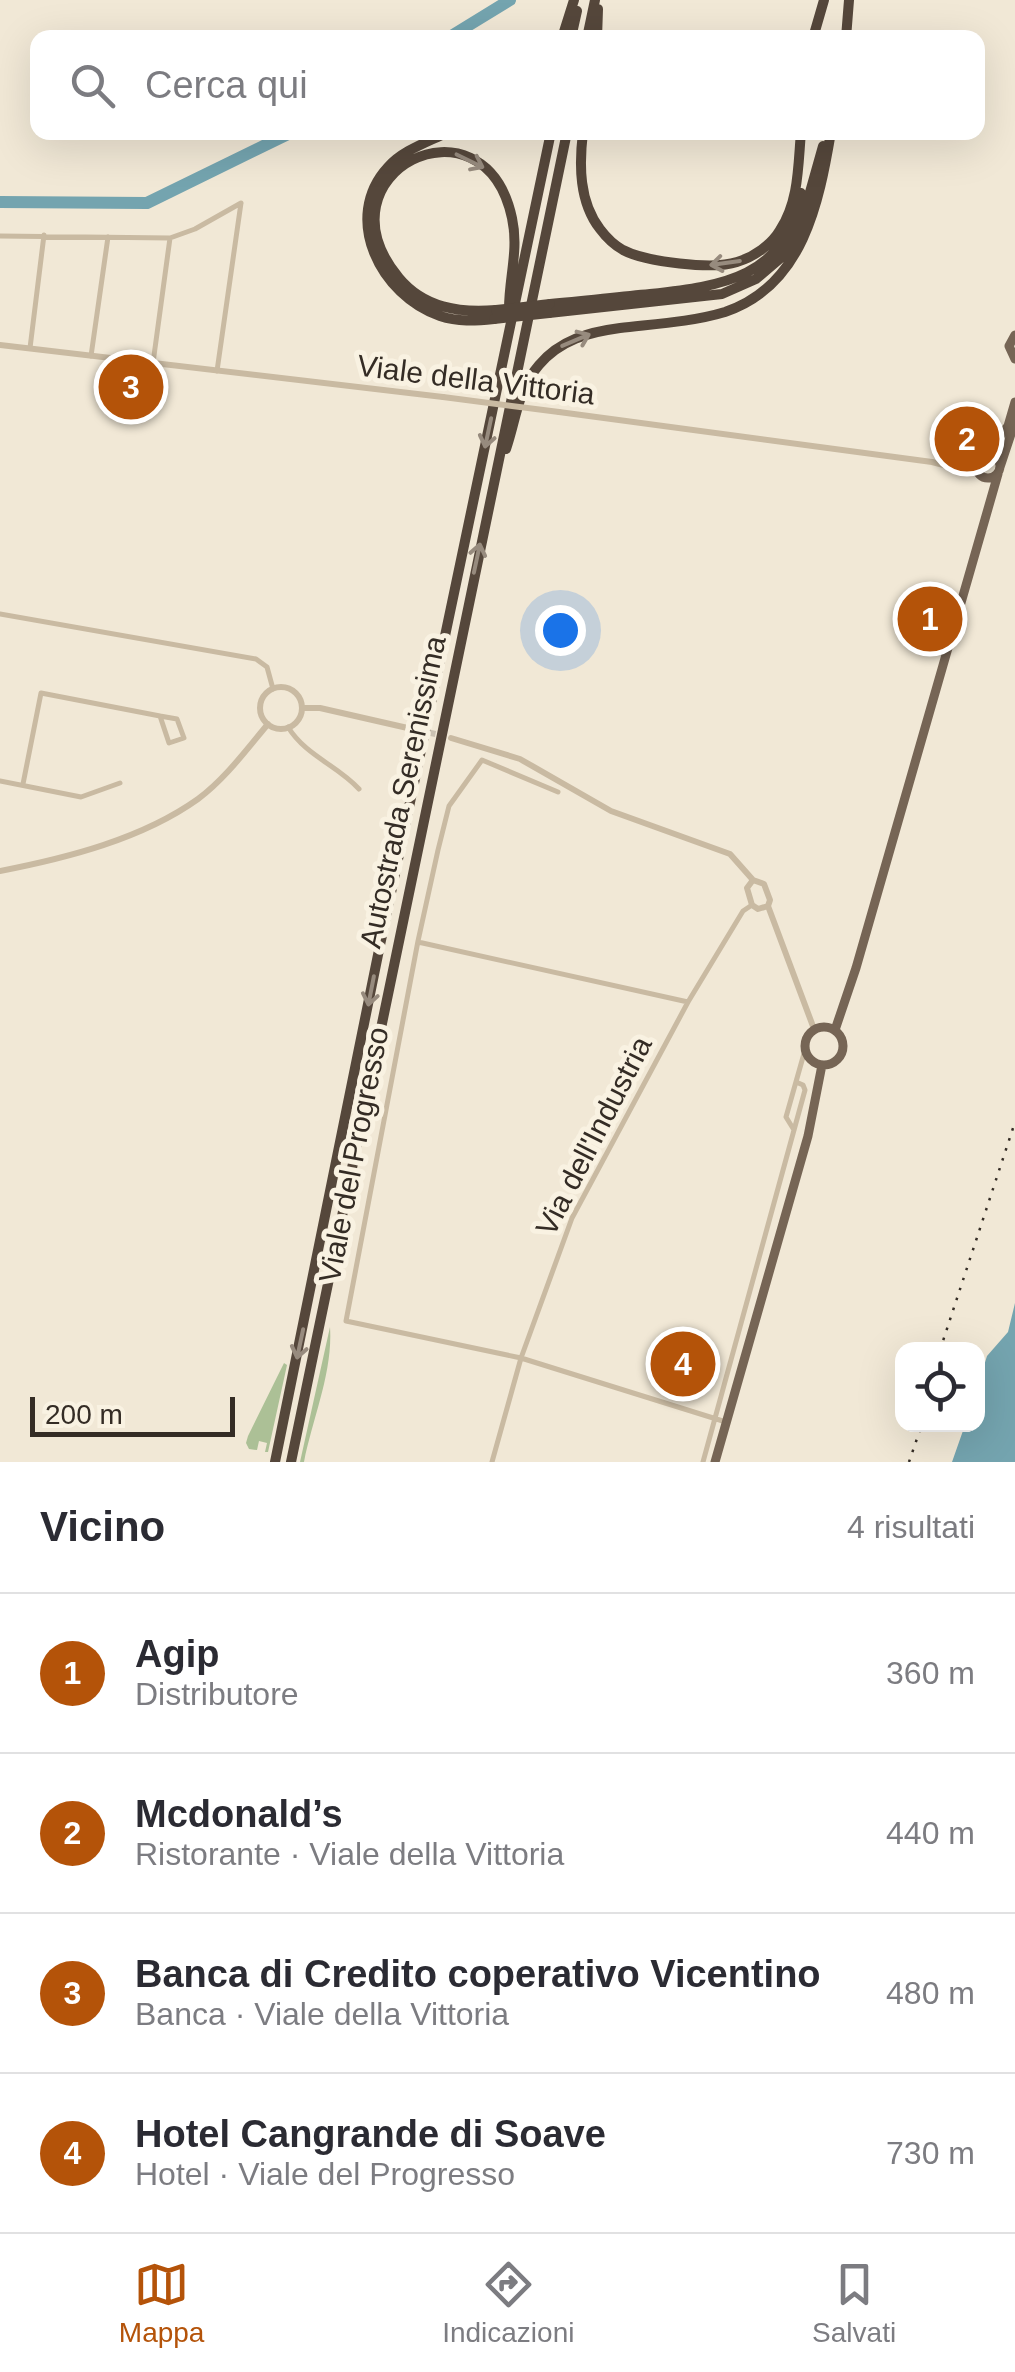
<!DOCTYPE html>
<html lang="it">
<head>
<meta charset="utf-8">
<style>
	body { margin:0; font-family:Helvetica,sans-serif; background:#f2f2f3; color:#2b2b33 }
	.controls { position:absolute; right:30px; bottom:30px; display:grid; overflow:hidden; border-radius:20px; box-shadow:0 10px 40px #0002 }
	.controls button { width:90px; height:90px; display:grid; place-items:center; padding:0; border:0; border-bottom:2px solid #e1e1e2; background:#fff; color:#2b2b33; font:50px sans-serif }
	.scale { position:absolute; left:30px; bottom:25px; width:205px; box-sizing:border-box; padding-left:10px; border:5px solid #342c25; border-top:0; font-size:28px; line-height:35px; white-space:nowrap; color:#342c25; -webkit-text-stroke:8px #f9f2e2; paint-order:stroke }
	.you { position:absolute; left:560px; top:630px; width:35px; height:35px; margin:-25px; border:8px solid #fff; border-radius:50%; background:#1a73e8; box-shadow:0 0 0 15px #1a73e833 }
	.badge { display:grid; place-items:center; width:65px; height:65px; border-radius:50%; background:#b45309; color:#fff; font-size:32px; font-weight:700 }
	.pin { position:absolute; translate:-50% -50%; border:5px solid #fff; box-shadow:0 2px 10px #0006 }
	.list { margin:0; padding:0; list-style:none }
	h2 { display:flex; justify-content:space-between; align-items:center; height:130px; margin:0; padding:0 40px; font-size:42px }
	h2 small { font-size:32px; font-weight:400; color:#7c7c81 }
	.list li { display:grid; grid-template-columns:65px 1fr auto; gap:30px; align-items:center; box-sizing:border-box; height:160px; padding:0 40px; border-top:2px solid #e1e1e2 }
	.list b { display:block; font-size:38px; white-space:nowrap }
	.list p { margin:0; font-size:32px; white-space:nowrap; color:#7c7c81 }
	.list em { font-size:32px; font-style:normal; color:#7c7c81 }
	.icon { flex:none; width:55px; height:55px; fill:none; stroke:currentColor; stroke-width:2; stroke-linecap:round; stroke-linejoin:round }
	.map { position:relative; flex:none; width:1015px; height:1462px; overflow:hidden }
	.search { position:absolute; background:#fff; box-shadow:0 10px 40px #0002; left:30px; right:30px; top:30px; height:110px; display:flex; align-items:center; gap:25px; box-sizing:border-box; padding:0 35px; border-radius:20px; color:#7c7c81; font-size:38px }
	.sheet { height:770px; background:#fff }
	nav { display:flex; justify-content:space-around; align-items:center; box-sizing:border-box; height:140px; border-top:2px solid #e1e1e2; background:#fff; font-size:28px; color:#7c7c81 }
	nav a { display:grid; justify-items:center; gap:5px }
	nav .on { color:#b45309 }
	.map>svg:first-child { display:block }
	.green { fill:#acc096 }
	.water { fill:#74a4af }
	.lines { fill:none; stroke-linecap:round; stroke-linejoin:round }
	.river { stroke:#74a4af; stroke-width:12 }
	.tertiary-tunnel { stroke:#cbc2b3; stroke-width:6; stroke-dasharray:6 3; stroke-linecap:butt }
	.minor { stroke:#c9baa2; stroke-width:5 }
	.tertiary { stroke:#c9baa2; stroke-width:6 }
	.primary { stroke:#766555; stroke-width:9 }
	.motorway { stroke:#55473b; stroke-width:10 }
	.rail { stroke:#342c25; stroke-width:2.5; stroke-dasharray:2.5 8; stroke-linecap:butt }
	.tertiary-bridge { stroke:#c9baa2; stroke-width:6 }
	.motorway-bridge { stroke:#55473b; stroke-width:10 }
	.oneway { stroke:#978b7e }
	.labels { text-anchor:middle; stroke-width:10; stroke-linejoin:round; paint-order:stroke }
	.street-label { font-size:30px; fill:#342c25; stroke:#f9f2e2 }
</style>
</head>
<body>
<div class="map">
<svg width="1015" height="1462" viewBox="0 0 1015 1462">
	<rect width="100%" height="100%" fill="#f1e8d6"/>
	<path class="green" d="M330 1327C333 1372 313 1417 304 1462H300Z
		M284 1363 287 1365 268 1452H265L267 1443 259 1441 257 1450 249 1449 246 1443 248 1436Z"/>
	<path class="water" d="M1015 1303V1462H952L965 1425 978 1424V1385L987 1356 1008 1332Z"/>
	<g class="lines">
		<path class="river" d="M448 38 510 0
			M0 202 147 203 292 132"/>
		<path class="tertiary-tunnel" d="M412 729 445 736"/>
		<path class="minor" d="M0 236 170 238 195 229 241 203
			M30 348 44 235
			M91 356 108 237
			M153 363 170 238
			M217 371 241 203
			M0 614 256 659 267 667 273 689
			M288 727C306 756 337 765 359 789
			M0 781 81 797 120 783
			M23 784 41 693 160 716 169 743 184 738 177 719 160 716
			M558 792 482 760 449 806 438 850 418 941 346 1321 521 1358 726 1422
			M418 942 688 1002
			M794 1130 786 1117 805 1050
			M492 1462 521 1358 572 1218 688 1002 743 911 752 905
			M703 1462 805 1090 803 1085 796 1082"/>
		<path class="tertiary" d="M0 345 443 397
			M559 412 932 462 979 474
			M952 464 980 457
			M260 708a21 21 0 1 1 42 0a21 21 0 1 1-42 0Z
			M302 708H320L412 729
			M451 738 520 759 611 811 730 854 753 880
			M0 871C67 858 142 839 198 799 225 779 247 749 268 724
			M753 880 764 884 770 900 768 906 814 1029
			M753 880 747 888 752 905 758 909 768 906"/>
		<path class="primary" d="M1015 335 1009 346 1015 359
			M976 466a12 12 0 1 1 24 0a12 12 0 1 1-24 0Z
			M985 455 1008 426 1015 402
			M1000 467 1015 422
			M805 1046a19 19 0 1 1 38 0a19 19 0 1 1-38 0Z
			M835 1030 856 968 998 474
			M715 1462 808 1136 822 1065"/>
		<path class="motorway" d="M562 38 574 0
			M571 38 577 11
			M587 38 595 0
			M597 38 598 9
			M813 38 824 0
			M846 38 849 0
			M448 132C428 142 403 150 388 167 341 218 381 296 440 316 458 322 475 321 494 319
			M583 132C579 165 579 202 600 229 606 237 614 245 623 250 646 262 713 270 737 262 754 257 771 245 780 230 799 201 798 166 801 132
			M550 304C584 301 617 297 650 294 722 286 786 278 801 193
			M496 310C459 313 424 308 399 278 312 173 484 88 512 218 519 250 509 277 509 309
			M549 313 722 294 756 279 783 256 799 231 823 146
			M506 449C516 420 518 389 539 365 560 340 589 332 620 328 654 324 692 322 725 312 803 286 819 203 831 132
			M275 1462 380 945 551 132
			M291 1462 567 132"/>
		<path class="rail" d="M940 1350 1015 1122
			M909 1462 922 1424"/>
		<path class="tertiary-bridge" d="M443 397 559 412"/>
		<path class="motorway-bridge" d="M496 310 550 304
			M494 319 549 313"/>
	</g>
	<defs><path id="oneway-shaft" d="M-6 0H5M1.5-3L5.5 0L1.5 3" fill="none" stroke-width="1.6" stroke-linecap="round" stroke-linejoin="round" transform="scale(2.5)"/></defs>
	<g class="oneway">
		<use href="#oneway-shaft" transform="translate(470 161) rotate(26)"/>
		<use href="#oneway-shaft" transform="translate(725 263) rotate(172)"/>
		<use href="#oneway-shaft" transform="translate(576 340) rotate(-23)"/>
		<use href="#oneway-shaft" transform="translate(488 433) rotate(102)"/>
		<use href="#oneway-shaft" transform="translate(477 558) rotate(-78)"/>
		<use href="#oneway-shaft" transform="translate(371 991) rotate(101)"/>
		<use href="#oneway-shaft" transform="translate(300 1344) rotate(102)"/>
	</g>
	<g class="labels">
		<g class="street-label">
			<text transform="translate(476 380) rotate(7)" y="10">Viale della Vittoria</text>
			<text transform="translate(403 792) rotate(-78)" y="10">Autostrada Serenissima</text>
			<text transform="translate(594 1136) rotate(-63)" y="10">Via dell'Industria</text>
			<text transform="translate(354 1155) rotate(-79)" y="10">Viale del Progresso</text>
		</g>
	</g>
</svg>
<div class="controls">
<button><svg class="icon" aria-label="locate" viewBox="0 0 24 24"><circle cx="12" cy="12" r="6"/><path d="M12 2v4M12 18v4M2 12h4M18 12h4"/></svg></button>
</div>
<div class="scale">200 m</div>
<div class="you"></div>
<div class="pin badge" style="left:930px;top:619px">1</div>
<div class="pin badge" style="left:967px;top:439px">2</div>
<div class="pin badge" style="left:131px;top:387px">3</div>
<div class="pin badge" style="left:683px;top:1364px">4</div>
<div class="search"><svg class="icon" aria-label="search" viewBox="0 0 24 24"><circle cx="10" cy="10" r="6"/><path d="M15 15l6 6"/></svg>Cerca qui</div>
</div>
<section class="sheet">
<h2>Vicino<small>4 risultati</small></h2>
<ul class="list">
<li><span class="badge">1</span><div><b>Agip</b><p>Distributore</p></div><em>360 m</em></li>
<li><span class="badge">2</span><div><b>Mcdonald’s</b><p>Ristorante · Viale della Vittoria</p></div><em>440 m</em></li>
<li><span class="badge">3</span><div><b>Banca di Credito coperativo Vicentino</b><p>Banca · Viale della Vittoria</p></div><em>480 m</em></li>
<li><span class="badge">4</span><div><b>Hotel Cangrande di Soave</b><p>Hotel · Viale del Progresso</p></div><em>730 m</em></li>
</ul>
</section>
<nav>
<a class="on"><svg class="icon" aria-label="map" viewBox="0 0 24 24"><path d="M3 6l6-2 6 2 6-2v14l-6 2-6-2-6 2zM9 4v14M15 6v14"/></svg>Mappa</a>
<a><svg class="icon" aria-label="directions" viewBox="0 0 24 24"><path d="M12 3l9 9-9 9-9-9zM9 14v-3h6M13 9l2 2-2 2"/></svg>Indicazioni</a>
<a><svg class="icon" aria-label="saved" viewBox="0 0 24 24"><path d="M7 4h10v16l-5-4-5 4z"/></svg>Salvati</a>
</nav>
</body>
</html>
